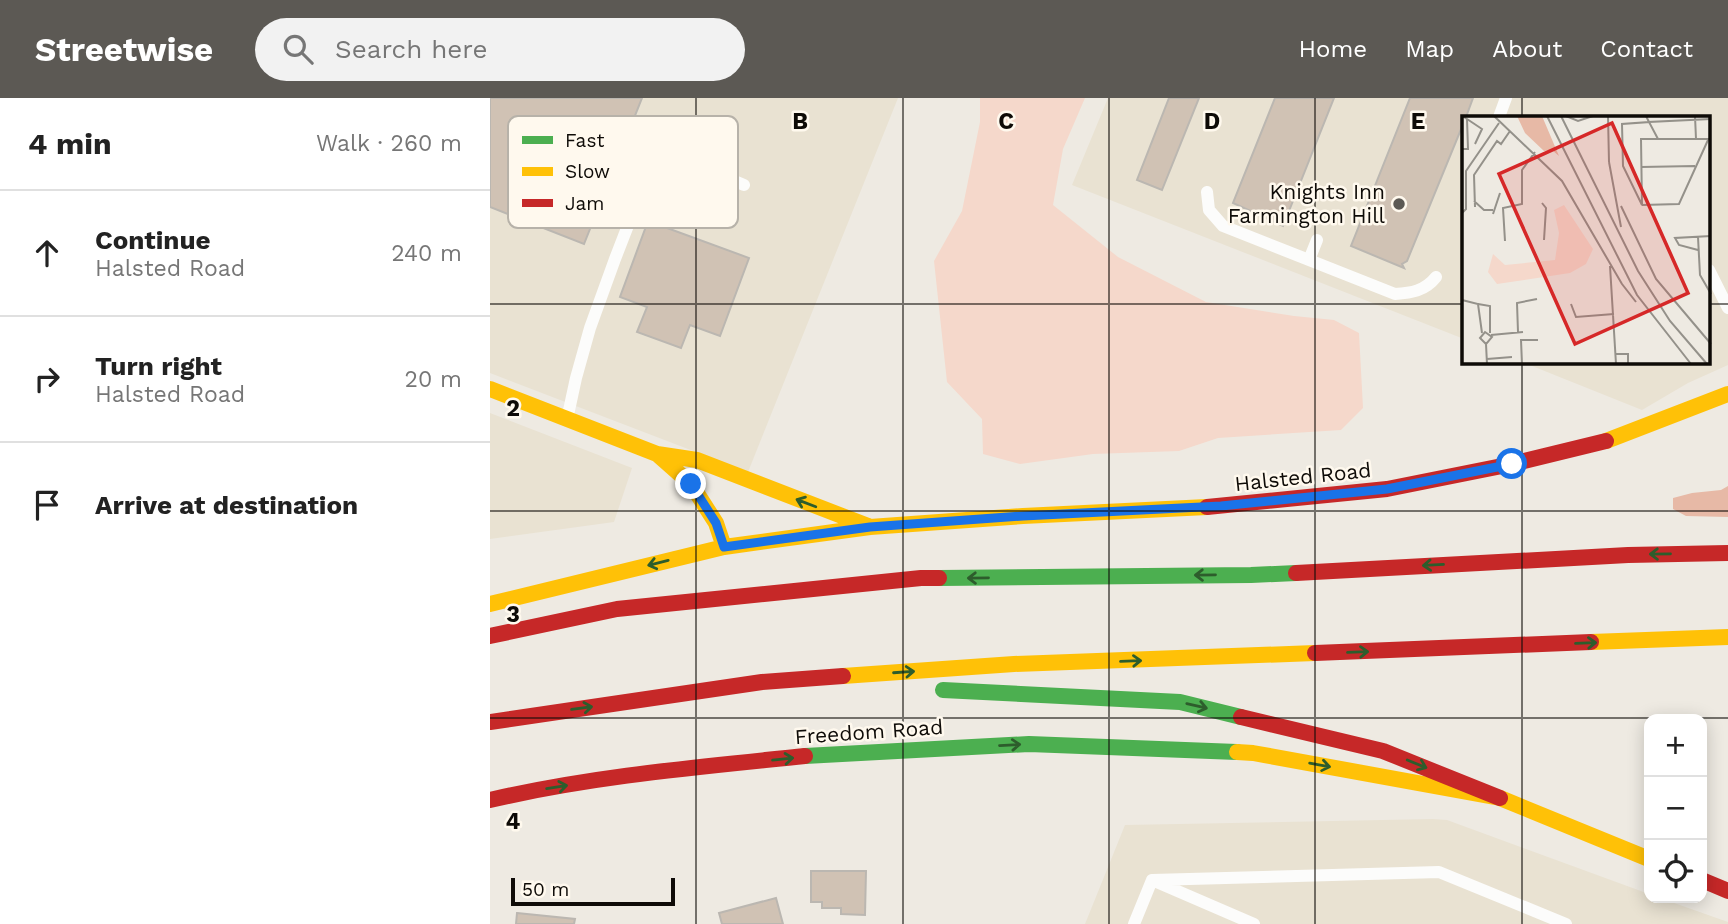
<!DOCTYPE html>
<html lang="en">
<head>
<meta charset="utf-8">
<style>
	body { margin:0; font-family:"Work Sans",sans-serif; background:#f2f2f2; color:#222 }
	.controls { position:absolute; right:21px; bottom:21px; display:grid; overflow:hidden; border-radius:14px; box-shadow:0 4px 18px #0003 }
	.controls button { width:63px; height:63px; display:grid; place-items:center; padding:0; border:0; border-bottom:2px solid #e0e0e0; background:#fff; color:#222; font:35px sans-serif }
	.scale { position:absolute; left:21px; bottom:18px; width:164px; box-sizing:border-box; padding-left:7px; border:4px solid #0e0b07; border-top:0; font-size:19px; line-height:24px; white-space:nowrap; color:#0e0b07; -webkit-text-stroke:5px #fff9ee; paint-order:stroke }
	.stop { position:absolute; width:21px; height:21px; margin:-16px; border:5px solid #1a73e8; border-radius:50%; background:#fff }
	.stop.end { background:#1a73e8; border-color:#fff; box-shadow:0 2px 7px #0008 }
	.list { margin:0; padding:0; list-style:none }
	h2 { display:flex; justify-content:space-between; align-items:center; height:91px; margin:0; padding:0 28px; font-size:30px }
	h2 small { font-size:23px; font-weight:400; color:#767676 }
	.list li { display:grid; grid-template-columns:46px 1fr auto; gap:21px; align-items:center; box-sizing:border-box; height:126px; padding:0 28px; border-top:2px solid #e0e0e0 }
	.list b { display:block; font-size:26px; white-space:nowrap }
	.list p { margin:0; font-size:23px; white-space:nowrap; color:#767676 }
	.list em { font-size:23px; font-style:normal; color:#767676 }
	.icon { flex:none; width:38px; height:38px; fill:none; stroke:currentColor; stroke-width:2; stroke-linecap:round; stroke-linejoin:round }
	.map { position:relative; flex:none; width:1238px; height:826px; overflow:hidden }
	header { display:flex; align-items:center; gap:42px; box-sizing:border-box; height:98px; padding:0 35px; background:#5c5954; color:#fff }
	header strong { font-size:33px }
	nav { display:flex; gap:38px; margin-inline-start:auto; font-size:24px }
	.search { width:490px; height:63px; background:#f2f2f2; display:flex; align-items:center; gap:18px; box-sizing:border-box; padding:0 24px; border-radius:38px; color:#767676; font-size:26px }
	main { display:flex }
	aside { flex:1; background:#fff }
	.map>svg:first-child { display:block }
	.built { fill:#e9e2d2 }
	.green { fill:#f5d8cb }
	.forest { fill:#e7b9a6 }
	.building { fill:#d0c2b4; stroke:#bbb7b1; stroke-width:2 }
	.lines { fill:none; stroke-linecap:round; stroke-linejoin:round }
	.lane { stroke:#fcfcfb; stroke-width:12 }
	.fast { stroke:#4caf50; stroke-width:16 }
	.slow { stroke:#ffc107; stroke-width:16 }
	.jam { stroke:#c62828; stroke-width:16 }
	.oneway { stroke:#2d5d2c }
	.route { stroke:#1a73e8; stroke-width:9 }
	.grid { fill:none; stroke:#0e0b07; stroke-width:2; stroke-opacity:0.55 }
	.poi-dot { fill:#5c5954; stroke:#fff9ee; stroke-width:2.5 }
	.labels { text-anchor:middle; stroke-width:5; stroke-linejoin:round; paint-order:stroke }
	.poi-label { font-size:21px; fill:#0e0b07; stroke:#fff9ee; text-anchor:end }
	.street-label { font-size:21px; fill:#0e0b07; stroke:#fff9ee }
	.inset-road { fill:none; stroke:#94918a; stroke-width:2 }
	.view { fill:#d62828; fill-opacity:0.15; stroke:#d62828; stroke-width:3.5 }
	.inset-edge { fill:none; stroke:#0e0b07; stroke-width:3.5 }
	.key { fill:#fff9ee; stroke:#b7b2a9; stroke-width:2 }
	.key-label { font-size:19px; fill:#0e0b07 }
	.grid-label { font-size:23px; text-anchor:middle; font-weight:bold; fill:#0e0b07; stroke:#fff9ee; stroke-width:5; stroke-linejoin:round; paint-order:stroke }
</style>
</head>
<body>
<header>
<strong>Streetwise</strong>
<div class="search"><svg class="icon" aria-label="search" viewBox="0 0 24 24"><circle cx="10" cy="10" r="6"/><path d="M15 15l6 6"/></svg>Search here</div>
<nav><a>Home</a><a>Map</a><a>About</a><a>Contact</a></nav>
</header>
<main>
<aside>
<h2>4 min<small>Walk · 260 m</small></h2>
<ul class="list">
<li><svg class="icon" aria-label="ahead" viewBox="0 0 24 24"><path d="M12 20V5M6 11l6-6 6 6"/></svg><div><b>Continue</b><p>Halsted Road</p></div><em>240 m</em></li>
<li><svg class="icon" aria-label="right" viewBox="0 0 24 24"><path d="M7 20v-9h11M14 6l5 5-5 5"/></svg><div><b>Turn right</b><p>Halsted Road</p></div><em>20 m</em></li>
<li><svg class="icon" aria-label="arrive" viewBox="0 0 24 24"><path d="M6 21V4h12l-3 4 3 4H6"/></svg><div><b>Arrive at destination</b></div></li>
</ul>
</aside>
<div class="map">
<svg width="1238" height="826" viewBox="0 0 1238 826">
	<rect width="100%" height="100%" fill="#eeeae2"/>
	<path class="built" d="M0 0H408L258 374 0 275Z
		M618 0H1238V267L1198 285 1152 312 1032 264H1219V19H974V241L582 87Z
		M0 315 142 370 124 424 0 441Z
		M943 721 957 722 1159 796V800H1170L1238 824V826H595L635 727Z"/>
	<path class="green" d="M490 0H595L573 51 563 107 628 159 716 204 804 218 844 222 869 235 873 310 851 332 728 340 689 353 603 356 530 366 493 356 492 321 457 284 444 163 472 113 490 24Z"/>
	<path class="forest" d="M1238 388V419L1196 418 1183 411V400L1202 395 1231 392Z"/>
	<path class="building" d="M0 0H152L94 146 0 109Z
		M679 0H709L672 92 647 82Z
		M785 0H844L793 128 743 105Z
		M920 0H983L976 19H974V24L917 163 912 166 914 170 861 148Z
		M158 123 259 160 230 238 200 227 191 250 147 234 157 209 130 199Z
		M321 773H376L375 817 351 816V810H332V804H321Z
		M286 800 293 826H232L229 815Z
		M27 815 85 821 84 826H26Z"/>
	<g class="lines">
		<path class="lane" d="M1009 19 1016 0
			M717 94 719 112 733 128 905 196C921 195 935 193 946 179
			M819 162 827 142
			M1219 172 1238 210
			M78 317 86 280 100 230 125 161 144 112 160 78 174 64 207 67 254 87
			M644 826 662 782
			M764 826 662 782 949 774 1076 826"/>
		<path class="fast" d="M449 480 761 477 806 475
			M453 592 690 604 751 619
			M315 658 539 646 747 654"/>
		<path class="slow" d="M0 291 167 356 207 362 378 428
			M1116 343 1238 296
			M167 356 201 386 226 425 234 449 380 429 533 418 717 409
			M0 506 234 449
			M1101 544 1238 539
			M353 578 524 566 825 555
			M747 654 763 655 1010 700 1159 761"/>
		<path class="jam" d="M717 409 897 391 1022 366 1116 343
			M806 475 1138 457 1238 455
			M0 538 127 511 431 480H449
			M825 555 1101 544
			M751 619 893 653 1010 700
			M0 624 272 584 353 578
			M0 702C103 678 210 669 315 658
			M1212 782 1238 793"/>
	</g>
	<defs><path id="oneway-shaft" d="M-6 0H5M1.5-3L5.5 0L1.5 3" fill="none" stroke-width="1.6" stroke-linecap="round" stroke-linejoin="round" transform="scale(1.75)"/></defs>
	<g class="oneway">
		<use href="#oneway-shaft" transform="translate(316 405) rotate(-159)"/>
		<use href="#oneway-shaft" transform="translate(1170 456) rotate(179)"/>
		<use href="#oneway-shaft" transform="translate(168 465) rotate(166)"/>
		<use href="#oneway-shaft" transform="translate(943 467) rotate(177)"/>
		<use href="#oneway-shaft" transform="translate(715 477) rotate(179)"/>
		<use href="#oneway-shaft" transform="translate(488 480) rotate(179)"/>
		<use href="#oneway-shaft" transform="translate(1096 545) rotate(-2)"/>
		<use href="#oneway-shaft" transform="translate(868 554) rotate(-2)"/>
		<use href="#oneway-shaft" transform="translate(641 563) rotate(-2)"/>
		<use href="#oneway-shaft" transform="translate(414 574) rotate(-4)"/>
		<use href="#oneway-shaft" transform="translate(707 608) rotate(13)"/>
		<use href="#oneway-shaft" transform="translate(92 610) rotate(-8)"/>
		<use href="#oneway-shaft" transform="translate(520 647) rotate(-3)"/>
		<use href="#oneway-shaft" transform="translate(293 661) rotate(-6)"/>
		<use href="#oneway-shaft" transform="translate(927 666) rotate(22)"/>
		<use href="#oneway-shaft" transform="translate(830 667) rotate(10)"/>
		<use href="#oneway-shaft" transform="translate(67 689) rotate(-9)"/>
	</g>
	<g class="lines">
		<path class="route" d="M201 386 226 425 234 449 380 429 533 418 731 408 897 391 1022 366"/>
	</g>
	<path class="grid" d="M206 0V826M413 0V826M619 0V826M825 0V826M1032 0V19M0 206H974M1219 206H1238M1032 264V826M0 413H1238M0 620H1238"/>
	<circle class="poi-dot" cx="909" cy="106" r="7"/>
	<g class="labels">
		<g class="poi-label">
			<text x="895" y="101">Knights Inn<tspan x="895" dy="24">Farmington Hill</tspan></text>
		</g>
		<g class="street-label">
			<text transform="translate(813 379) rotate(-6)" y="7">Halsted Road</text>
			<text transform="translate(379 634) rotate(-4)" y="7">Freedom Road</text>
		</g>
	</g>
	<g transform="translate(972 18)">
		<rect width="248" height="248" fill="#eeeae2"/>
		<path d="M102 89 131 133 124 148 108 157 35 168 26 156 31 138 43 149 93 144 97 117 92 94Z" fill="#f5d8cb"/>
		<path d="M55 0H80L97 40 90 34 82 35 63 17Z" fill="#e7b9a6"/>
		<path class="inset-road" d="M32 0 100 65 160 168M85 0 175 179 229 248M99 0 176 155 208 205 245 248M104 0 116 5 131 0M146 0 147 46M184 0 187 6 160 8 161 50 180 89 179 23H249M233 0 234 23M5 3 20 13 13 28M196 23 187 6 249 3M0 33H6L5 3 0 0M147 46 159 111M179 51 233 50M12 85 22 94H31M80 87 84 92 82 124M180 89 217 88 246 24M159 90 194 163 249 228M13 91 12 59 35 25 39 28 48 15M0 97 4 93V55L37 7M31 98 38 77M236 121 238 159 249 178M43 125 41 92 60 88V54L73 36M236 134 217 129 213 122 249 120M148 150 154 248M160 168 174 186M0 184 16 188 20 217M16 188 28 190V217M109 188 114 201 152 198M56 216 55 187 75 183M29 219 61 216M24 228 18 222 23 216 30 221 24 228 25 248M153 238H166V248M25 243 50 241M60 248 59 224H76"/>
		<path class="view" d="M150 7 226 177 113 228 37 58Z"/>
		<rect width="248" height="248" class="inset-edge"/>
	</g>
	<rect x="18" y="18" width="230" height="112" rx="10" class="key"/>
	<rect x="32" y="38" width="31" height="8" fill="#4caf50"/>
	<rect x="32" y="69" width="31" height="9" fill="#ffc107"/>
	<rect x="32" y="101" width="31" height="8" fill="#c62828"/>
	<g class="key-label">
		<text x="75" y="49">Fast</text>
		<text x="75" y="80">Slow</text>
		<text x="75" y="112">Jam</text>
	</g>
	<g class="grid-label">
		<text x="310" y="31">B</text>
		<text x="516" y="31">C</text>
		<text x="722" y="31">D</text>
		<text x="928" y="31">E</text>
		<text x="23" y="318">2</text>
		<text x="23" y="524">3</text>
		<text x="23" y="731">4</text>
	</g>
</svg>
<div class="controls">
<button>+</button>
<button>−</button>
<button><svg class="icon" aria-label="locate" viewBox="0 0 24 24"><circle cx="12" cy="12" r="6"/><path d="M12 2v4M12 18v4M2 12h4M18 12h4"/></svg></button>
</div>
<div class="scale">50 m</div>
<div class="stop" style="left:1022px;top:366px"></div>
<div class="stop end" style="left:201px;top:386px"></div>
</div>
</main>
</body>
</html>
